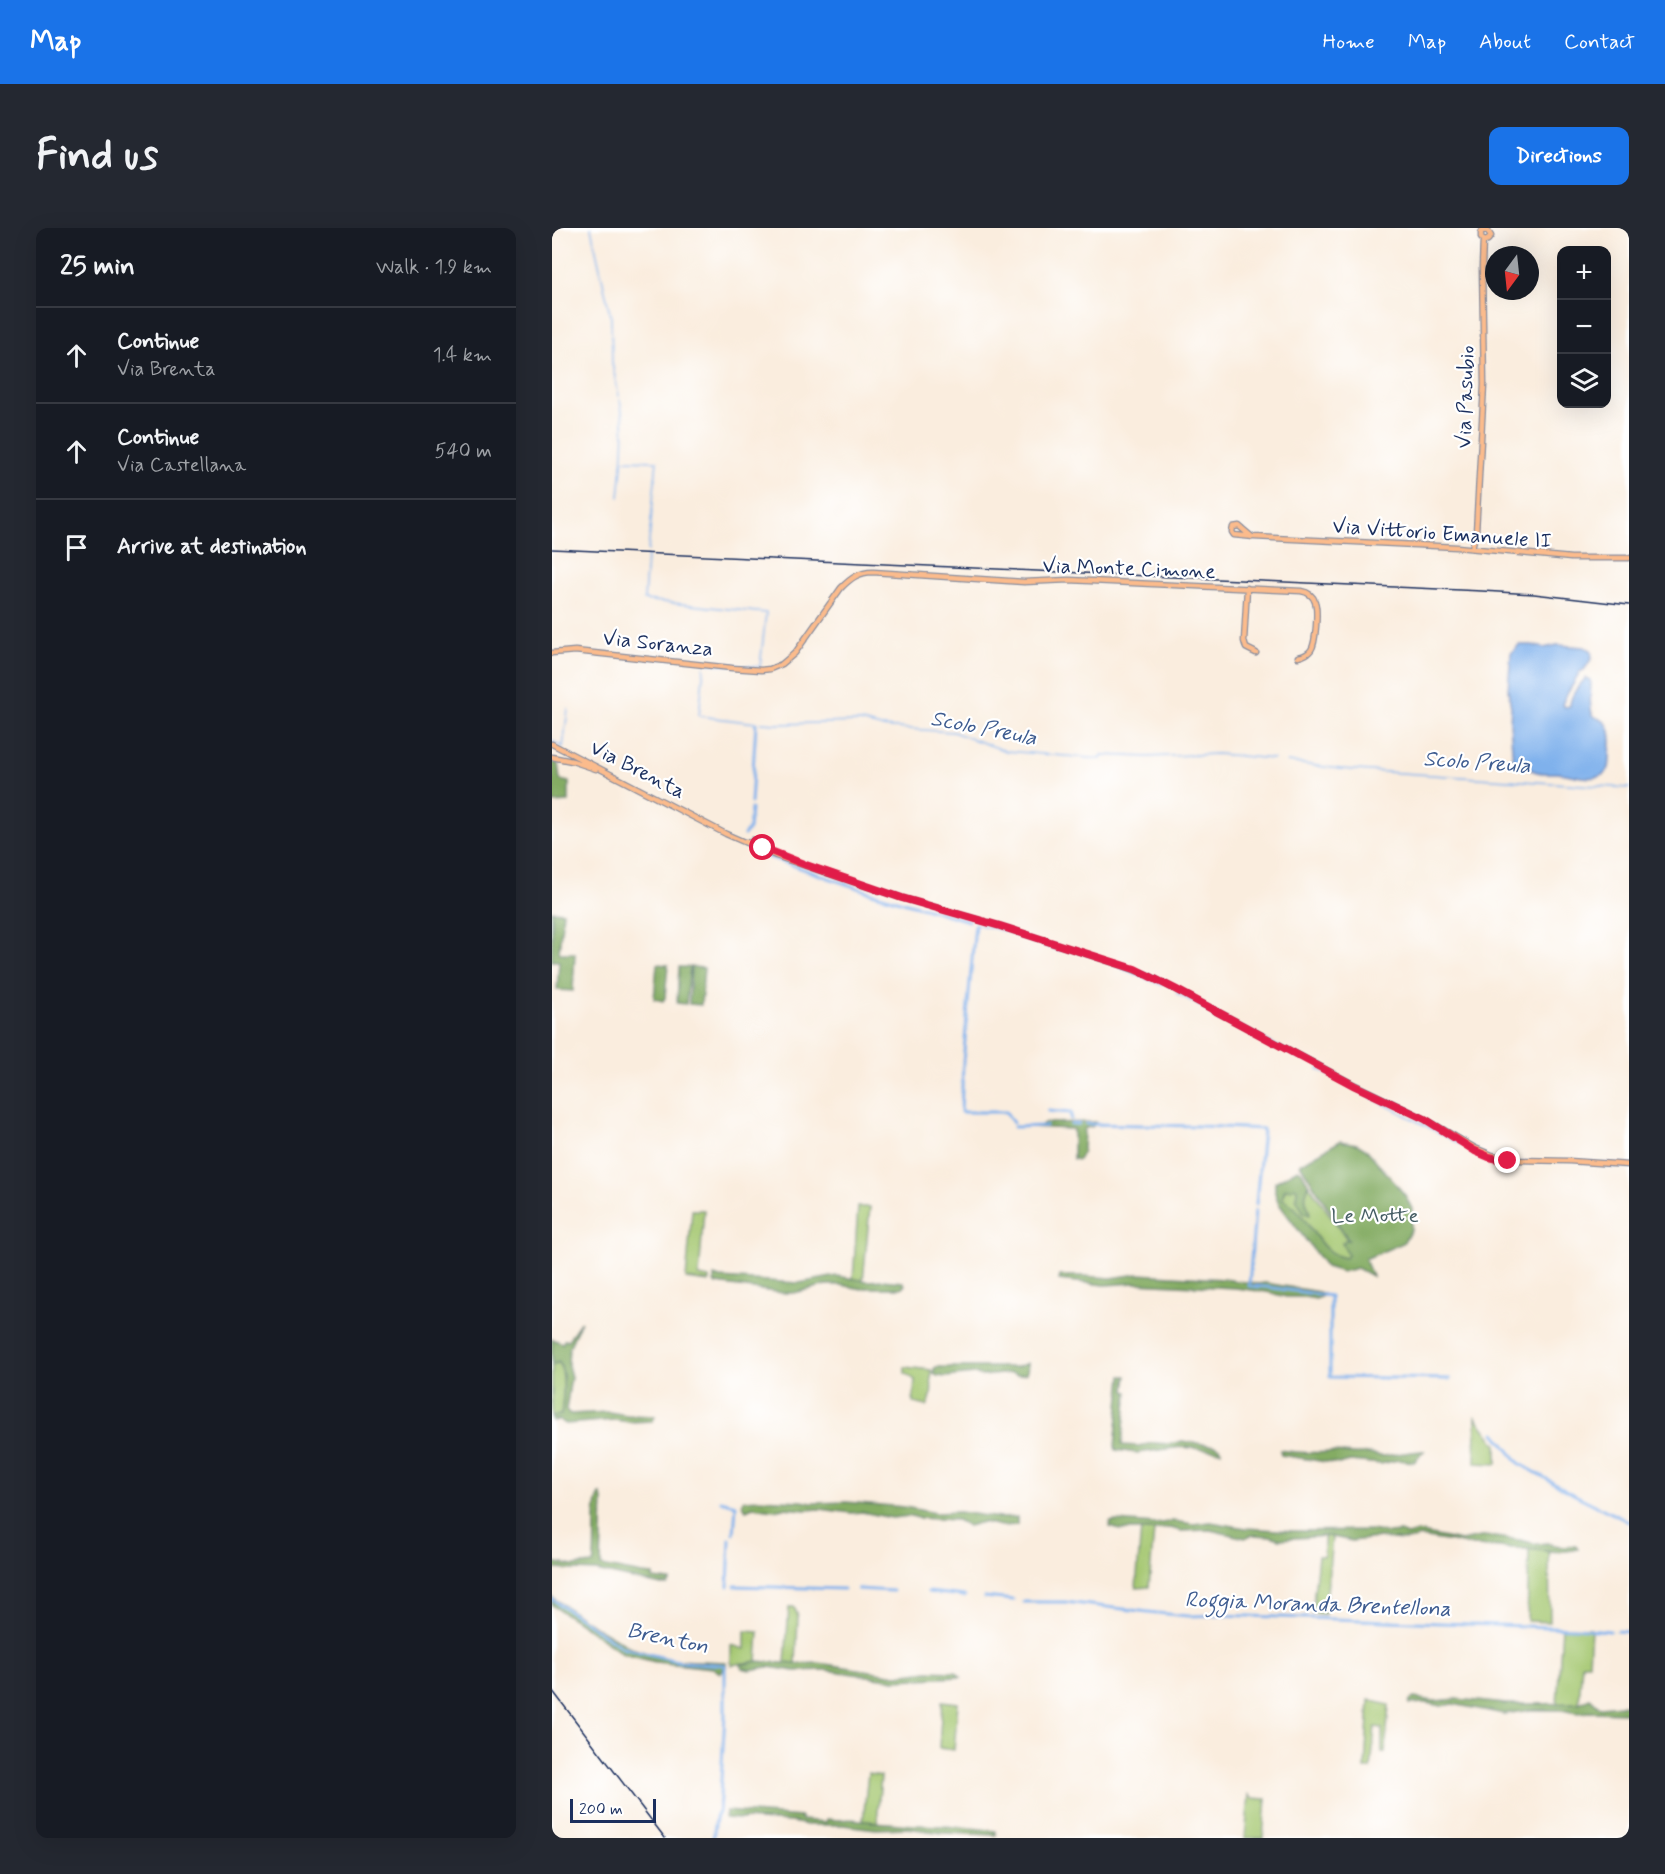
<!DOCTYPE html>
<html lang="en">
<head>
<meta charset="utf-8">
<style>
	body { margin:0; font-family:Mynerve,sans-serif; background:#242831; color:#f1f3f6 }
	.controls { position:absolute; right:18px; top:18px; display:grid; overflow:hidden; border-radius:12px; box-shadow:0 6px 24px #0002 }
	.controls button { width:54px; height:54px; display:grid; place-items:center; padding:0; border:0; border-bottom:2px solid #363941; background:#171b24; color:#f1f3f6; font:30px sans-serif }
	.compass { position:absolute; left:933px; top:18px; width:54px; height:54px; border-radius:50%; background:#171b24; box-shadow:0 6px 24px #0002; rotate:195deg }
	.scale { position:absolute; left:18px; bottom:15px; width:86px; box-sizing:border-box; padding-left:6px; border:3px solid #1b2f5e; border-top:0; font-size:16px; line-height:21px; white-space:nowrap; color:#1b2f5e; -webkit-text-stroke:4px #fff; paint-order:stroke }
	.stop { position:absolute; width:18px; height:18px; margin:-14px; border:4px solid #e11d48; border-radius:50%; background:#fff }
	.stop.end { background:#e11d48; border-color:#fff; box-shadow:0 2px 6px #0008 }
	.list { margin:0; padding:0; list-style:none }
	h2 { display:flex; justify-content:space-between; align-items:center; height:78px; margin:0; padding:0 24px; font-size:26px }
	h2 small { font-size:20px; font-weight:400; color:#9ea1a6 }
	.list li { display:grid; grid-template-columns:39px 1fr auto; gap:18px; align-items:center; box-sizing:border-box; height:96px; padding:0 24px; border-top:2px solid #363941 }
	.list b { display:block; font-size:22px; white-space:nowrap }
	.list p { margin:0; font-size:20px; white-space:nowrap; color:#9ea1a6 }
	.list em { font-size:20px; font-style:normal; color:#9ea1a6 }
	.icon { flex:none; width:33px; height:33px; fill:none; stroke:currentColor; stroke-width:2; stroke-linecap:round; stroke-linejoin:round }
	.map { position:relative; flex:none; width:1077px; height:1610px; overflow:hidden; border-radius:12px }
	header { display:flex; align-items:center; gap:36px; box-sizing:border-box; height:84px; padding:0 30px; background:#1a73e8; color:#fff }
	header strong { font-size:28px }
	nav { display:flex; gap:33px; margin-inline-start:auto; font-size:21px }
	.intro { display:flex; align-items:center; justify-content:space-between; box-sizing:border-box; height:144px; padding:0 36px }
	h1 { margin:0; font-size:42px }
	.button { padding:15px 27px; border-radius:12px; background:#1a73e8; color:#fff; font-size:21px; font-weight:700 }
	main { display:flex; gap:36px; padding:0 36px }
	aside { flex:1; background:#171b24; border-radius:12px; box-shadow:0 6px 24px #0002 }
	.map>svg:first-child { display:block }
	.green { fill:#a6c872; stroke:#607c68; stroke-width:1.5 }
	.forest { fill:#84ac64; stroke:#506e61; stroke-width:1.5 }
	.water { fill:#7fb1ec; stroke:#4d70a5; stroke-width:1.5 }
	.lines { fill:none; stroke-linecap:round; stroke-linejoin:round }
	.stream { stroke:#7fb1ec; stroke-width:1.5 }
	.canal { stroke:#7fb1ec; stroke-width:3 }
	.major-casing { stroke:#8a8e9e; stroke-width:7 }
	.major { stroke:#fbbb8c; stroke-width:4.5 }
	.rail { stroke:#1b2f5e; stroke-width:1.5 }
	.route { stroke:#e11d48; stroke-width:8 }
	.labels { text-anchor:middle; stroke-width:4.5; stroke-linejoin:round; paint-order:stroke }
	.street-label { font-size:21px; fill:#1b2f5e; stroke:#fff }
	.park-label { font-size:21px; fill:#455d64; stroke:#fff }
	.water-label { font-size:22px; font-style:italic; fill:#3e5c90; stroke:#fff }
</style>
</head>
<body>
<header>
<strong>Map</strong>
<nav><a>Home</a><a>Map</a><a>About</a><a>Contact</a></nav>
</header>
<div class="intro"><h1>Find us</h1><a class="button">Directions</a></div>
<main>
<aside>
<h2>25 min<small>Walk · 1.9 km</small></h2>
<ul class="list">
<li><svg class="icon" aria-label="ahead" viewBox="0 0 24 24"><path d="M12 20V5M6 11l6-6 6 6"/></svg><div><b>Continue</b><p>Via Brenta</p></div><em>1.4 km</em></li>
<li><svg class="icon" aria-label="ahead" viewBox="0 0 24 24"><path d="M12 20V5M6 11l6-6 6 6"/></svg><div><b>Continue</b><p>Via Castellana</p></div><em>540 m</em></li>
<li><svg class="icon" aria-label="arrive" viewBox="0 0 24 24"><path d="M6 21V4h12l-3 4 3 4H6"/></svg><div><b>Arrive at destination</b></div></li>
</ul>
</aside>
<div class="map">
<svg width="1077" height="1610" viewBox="0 0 1077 1610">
	<rect width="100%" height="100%" fill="#fff"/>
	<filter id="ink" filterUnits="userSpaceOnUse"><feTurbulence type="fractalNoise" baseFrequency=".0167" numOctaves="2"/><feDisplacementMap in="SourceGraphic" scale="12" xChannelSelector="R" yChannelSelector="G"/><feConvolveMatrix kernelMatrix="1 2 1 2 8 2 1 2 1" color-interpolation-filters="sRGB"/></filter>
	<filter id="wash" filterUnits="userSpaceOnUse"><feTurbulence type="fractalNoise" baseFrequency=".008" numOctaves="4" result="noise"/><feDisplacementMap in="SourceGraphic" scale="24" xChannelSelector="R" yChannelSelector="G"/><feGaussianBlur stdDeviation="1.35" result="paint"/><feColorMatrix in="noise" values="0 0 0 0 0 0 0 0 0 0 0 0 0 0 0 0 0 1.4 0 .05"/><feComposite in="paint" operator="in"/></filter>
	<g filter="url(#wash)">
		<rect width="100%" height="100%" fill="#faedde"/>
		<path class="green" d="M757 957 795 1011 790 1015 796 1027 794 1030C768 1027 761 998 745 982 741 977 735 974 730 970L733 961 742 959 746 961 744 970 752 985 758 987C755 971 749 974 757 957Z
			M306 979H318L311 1053 301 1051Z
			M140 982H152L147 1048 157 1050V1054L134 1051Z
			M7 1134C14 1148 11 1171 9 1187L0 1188V1137Z
			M353 1139 379 1142C379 1154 382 1168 375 1178L361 1175 363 1152 353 1145Z
			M924 1189 945 1217V1236L923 1235Z
			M589 1301 602 1302 597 1359 584 1360Z
			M776 1308 780 1309 773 1386 760 1385 766 1328H772V1309Z
			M977 1320 997 1323 998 1394 975 1393Z
			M237 1379H242L246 1388 244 1436H243L233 1435Z
			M1010 1399 1039 1400 1037 1435H1030L1027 1475 1005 1476Z
			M193 1403 207 1404 205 1433 179 1437V1417L193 1421Z
			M817 1472 837 1477 833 1525H830V1500L823 1499 819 1541H813Z
			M390 1473 406 1475 402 1522 387 1520Z
			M316 1545 329 1548 325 1595 311 1593Z
			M697 1567 699 1570 714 1571 711 1610H693Z"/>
		<path class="forest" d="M0 534 6 535 8 552 17 554V574L0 575Z
			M0 683 11 684 7 725H23L21 763 5 762 7 733H0Z
			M105 736 116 737 113 770 111 773 102 771Z
			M127 739H138L134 776 125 775Z
			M139 739 152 740 149 777 137 776Z
			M543 894 541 898 534 900 532 902 531 923 526 932 521 931V901L477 899H487L492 895Z
			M788 913 805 916 815 922 853 967 860 981 859 1002 851 1015 813 1031 820 1048 805 1040 790 1044 774 1039 727 976 723 965V954L746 941 750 944 757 957C750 973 755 971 758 987L752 985 744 970 745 961 742 959 739 961H733L730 970C735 974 741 977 745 982 760 998 769 1028 794 1030L796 1027 790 1015 795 1011 797 1013 748 936Z
			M586 1046 672 1051 706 1056 713 1055 767 1064 772 1067 764 1071 752 1069H734L715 1064 683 1060 583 1055 553 1057 507 1052 508 1048H531L559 1050Z
			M162 1048 168 1050 247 1055 285 1048 316 1053 330 1052 351 1054 353 1057 349 1060H313L310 1061 289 1057H275L242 1065H231L164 1056 162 1054Z
			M29 1093 17 1120 16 1137 19 1149 14 1182 18 1186 57 1184 75 1187 103 1188 101 1193 77 1194 63 1192 14 1196 7 1192 0 1193V1188L9 1187C11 1171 14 1148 7 1134L0 1137V1111L11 1115 12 1112H16Z
			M476 1135 475 1145 466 1147 459 1145 430 1148 422 1146 394 1149 385 1148 381 1145 382 1141 384 1139H465Z
			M570 1148H575L573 1163 576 1164 570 1217 586 1218 602 1215 618 1216 630 1213 665 1218 668 1220 669 1223 630 1219 585 1225 564 1222 563 1218Z
			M728 1222C744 1225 762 1225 779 1224 788 1224 798 1227 807 1226 813 1226 811 1225 816 1226 821 1226 825 1228 830 1228 845 1227 857 1223 872 1223L862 1234 846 1232 829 1236 798 1233 787 1236 729 1227Z
			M49 1266 51 1271 49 1338 90 1346 101 1347V1351L119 1353 116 1357H109L44 1343 0 1341V1334L22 1338 41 1336C45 1319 39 1275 49 1266Z
			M207 1271 250 1273 260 1275 294 1274 353 1279 383 1285 407 1284 448 1290 465 1289V1297L449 1298 431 1294 416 1298 405 1292 366 1290 359 1288 340 1290 310 1284 299 1285 268 1281 254 1282 231 1280 222 1282 201 1279 194 1282 190 1276 192 1272Z
			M565 1293 603 1296 622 1293 641 1296 659 1294 694 1300 742 1303 819 1302 836 1305 848 1304 855 1307 865 1304 909 1313 934 1308 968 1312 985 1316 995 1315 1012 1319 1023 1317 1026 1321C1004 1327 979 1320 957 1320 948 1320 941 1317 933 1319L867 1309 863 1311 853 1312 825 1310 800 1313 776 1308 728 1311 718 1308 701 1307 693 1310 658 1302 629 1303 618 1300 602 1302H568L557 1299 558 1294Z
			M0 1369 36 1394 79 1420 118 1432 174 1434V1439L168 1445 161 1440 103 1434 71 1426 36 1401 0 1377Z
			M205 1433 243 1436 267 1435 345 1447 376 1443 404 1444 409 1449 343 1452 274 1442 243 1443 216 1439 198 1442 190 1440 188 1437Z
			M862 1470 882 1473 905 1471 954 1476H982L1027 1475 1038 1470 1048 1479 1069 1477 1077 1478V1485L1038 1484 1024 1485 1010 1482H979L952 1486 901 1476 889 1478 874 1475 857 1476 858 1472Z
			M174 1583 249 1589 250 1592 274 1594 275 1591C286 1593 298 1590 308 1592 353 1599 399 1596 444 1603V1607L391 1605 355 1600 324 1601 291 1597H255L240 1594 173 1590Z"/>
		<path class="water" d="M967 417H980L992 420 1005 417 1032 419 1039 422 1040 430 1032 442 1027 444C1024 455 1014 464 1010 477L1013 479 1018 478C1018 468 1026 458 1034 450L1039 452C1039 459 1036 484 1042 488 1047 492 1053 491 1056 498 1060 505 1059 518 1058 526 1058 530 1058 536 1057 540 1049 558 1018 545 1005 545 998 545 989 546 982 543 976 540 968 537 961 536L958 494 959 479 956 462 959 425Z"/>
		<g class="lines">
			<path class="stream" d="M39 0 59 90 60 135 67 168
				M71 232 105 233 96 323
				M67 269C70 236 75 204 68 172
				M95 328 92 372 214 385 208 439 152 435
				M152 439 147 488 204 495
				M209 495 226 496 309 494 329 499 401 504 454 523 549 531 550 527 595 529 665 526 722 531
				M0 513 11 519 16 481
				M735 534 788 541 1077 560
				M423 696 453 703 507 723
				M569 740 610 757
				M624 765 749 831
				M766 841 908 916
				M1052 939H1077"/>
			<path class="canal" d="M199 575 204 495
				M192 607 197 601 199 581
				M211 627 320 665 417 693
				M423 696 411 835 409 884H454L461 895
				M496 883 519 885V891
				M519 896H527
				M534 896 648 898 711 901 704 976
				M462 899 494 898
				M703 982 697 1058 714 1059 778 1068V1149L898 1151
				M943 1205 967 1235 1023 1267 1077 1294
				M169 1273 184 1277 182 1306
				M176 1358 178 1311
				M183 1358 292 1361
				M306 1361 341 1363
				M376 1364 413 1368
				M432 1369 461 1372
				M0 1371 71 1420 130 1434 173 1437V1487L167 1584 164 1590 161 1610
				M472 1374H513L605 1385 636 1388 671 1387 1023 1400 1058 1403
				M1065 1403 1077 1404"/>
		</g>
	</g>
	<g filter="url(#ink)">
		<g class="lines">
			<g class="major-casing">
				<path id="major" d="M934 0 939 8 936 12 932 13 929 10V5L930 3 935 2
					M700 309 687 298 681 299 680 304 682 307 702 309 905 319 1019 330H1077
					M920 320 924 304 932 157 930 39 931 12
					M695 360 692 413 694 420 704 425
					M0 425 23 423 180 440 209 442 218 441 230 436 243 425 289 360C299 350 307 344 321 344L472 354 517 352 749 363C755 364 761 367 763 374 766 382 764 415 759 422 756 426 752 428 746 429
					M0 516 174 606 224 628 350 670 448 698 572 738 596 747 803 857 873 891 923 920 940 927 964 932
					M0 529 20 533 44 541
					M193 614 198 615 201 612
					M962 932 1017 933 1077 937"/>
			</g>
			<use href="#major" class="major"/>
			<path class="rail" d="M0 321 930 363 982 366 1077 377
				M0 1462 113 1610"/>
		</g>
	</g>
	<g class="lines" filter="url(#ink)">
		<path class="route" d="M211 620 254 637 350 670 448 698 583 741 623 761 803 858 873 891 923 923 937 929 956 933"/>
	</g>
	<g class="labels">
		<g class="street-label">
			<text transform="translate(913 169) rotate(-88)" y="7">Via Pasubio</text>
			<text transform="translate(890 305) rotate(4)" y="7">Via Vittorio Emanuele II</text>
			<text transform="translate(577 340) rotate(2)" y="7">Via Monte Cimone</text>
			<text transform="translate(106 415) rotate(6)" y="7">Via Soranza</text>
			<text transform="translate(86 541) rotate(27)" y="7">Via Brenta</text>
		</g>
		<g class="park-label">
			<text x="823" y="994">Le Motte</text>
		</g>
		<g class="water-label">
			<text transform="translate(432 499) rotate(11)" y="8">Scolo Preula</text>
			<text transform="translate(925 533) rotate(4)" y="8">Scolo Preula</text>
			<text transform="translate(766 1375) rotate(2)" y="8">Roggia Moranda Brentellona</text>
			<text transform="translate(116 1409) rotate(12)" y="8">Brenton</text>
		</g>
	</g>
</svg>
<div class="controls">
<button>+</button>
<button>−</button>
<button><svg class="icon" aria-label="layers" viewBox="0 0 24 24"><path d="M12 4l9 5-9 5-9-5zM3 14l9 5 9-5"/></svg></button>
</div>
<svg class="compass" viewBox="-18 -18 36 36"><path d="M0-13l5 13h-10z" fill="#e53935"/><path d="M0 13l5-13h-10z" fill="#9ea1a6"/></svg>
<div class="scale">200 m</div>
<div class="stop" style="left:211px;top:620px"></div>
<div class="stop end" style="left:956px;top:933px"></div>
</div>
</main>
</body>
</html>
